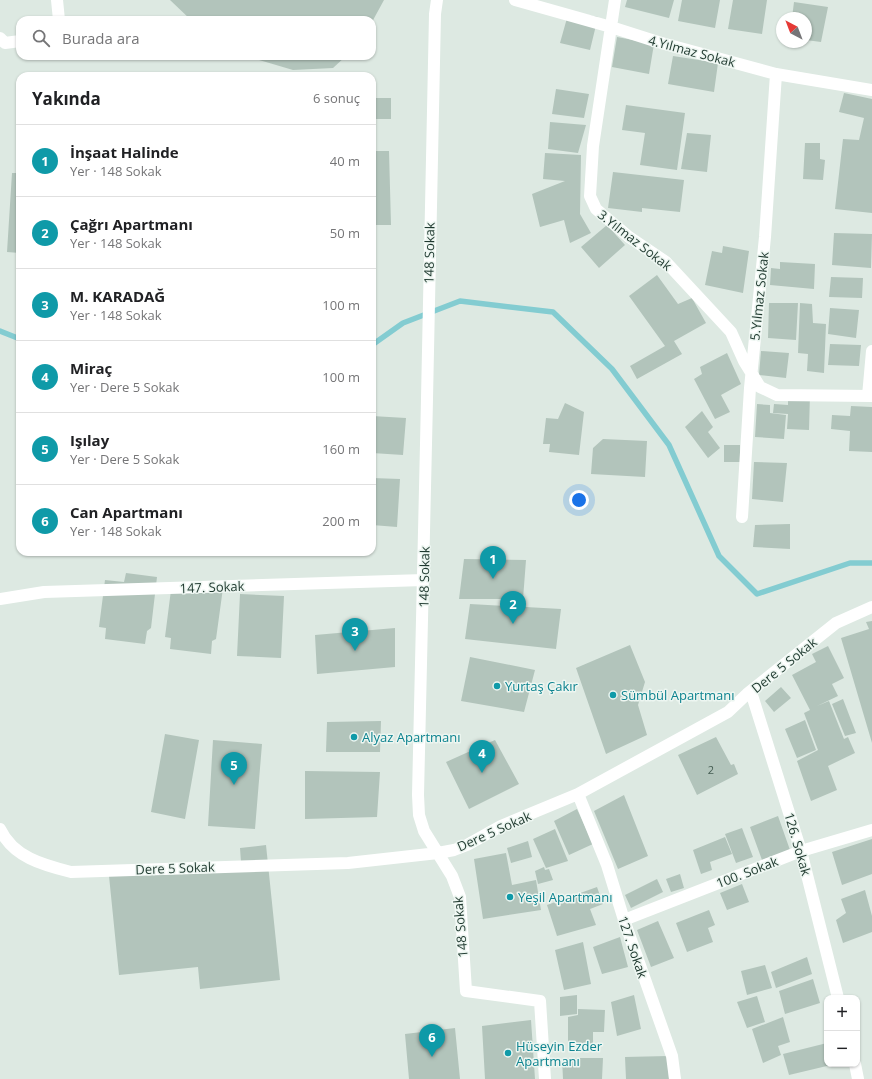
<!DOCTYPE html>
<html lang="tr">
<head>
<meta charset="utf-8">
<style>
	body { margin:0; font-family:"Open Sans",sans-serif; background:#f6f6f6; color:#202124 }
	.controls { position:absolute; right:12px; bottom:12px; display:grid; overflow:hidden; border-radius:8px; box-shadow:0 1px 3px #0004 }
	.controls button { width:36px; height:36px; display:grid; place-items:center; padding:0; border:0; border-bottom:1px solid #e0e0e0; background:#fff; color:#202124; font:20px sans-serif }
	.compass { position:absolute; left:776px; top:12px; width:36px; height:36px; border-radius:50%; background:#fff; box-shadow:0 1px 3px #0004; rotate:318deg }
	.you { position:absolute; left:579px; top:500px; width:14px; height:14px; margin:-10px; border:3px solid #fff; border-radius:50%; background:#1a73e8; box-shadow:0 0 0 6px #1a73e833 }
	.badge { display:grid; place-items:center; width:26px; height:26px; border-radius:50%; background:#1a73e8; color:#fff; font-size:13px; font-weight:700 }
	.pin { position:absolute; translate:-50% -33px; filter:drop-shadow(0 1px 2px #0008) }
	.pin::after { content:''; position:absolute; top:21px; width:14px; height:12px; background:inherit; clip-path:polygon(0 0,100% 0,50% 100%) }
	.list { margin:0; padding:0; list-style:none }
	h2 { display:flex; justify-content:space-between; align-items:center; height:52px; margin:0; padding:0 16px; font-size:17px }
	h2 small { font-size:13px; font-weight:400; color:#757577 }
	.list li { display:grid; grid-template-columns:26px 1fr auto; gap:12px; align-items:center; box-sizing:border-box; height:72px; padding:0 16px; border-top:1px solid #e0e0e0 }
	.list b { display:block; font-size:15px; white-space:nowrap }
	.list p { margin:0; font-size:13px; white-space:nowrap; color:#757577 }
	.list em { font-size:13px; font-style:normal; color:#757577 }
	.icon { flex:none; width:22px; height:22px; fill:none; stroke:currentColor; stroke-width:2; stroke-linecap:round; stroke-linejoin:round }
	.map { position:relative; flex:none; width:872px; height:1079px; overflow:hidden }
	.search { position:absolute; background:#fff; box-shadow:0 1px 3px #0004; left:16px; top:16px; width:360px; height:44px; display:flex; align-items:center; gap:10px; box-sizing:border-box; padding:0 14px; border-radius:12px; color:#757577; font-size:15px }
	.panel { position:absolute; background:#fff; box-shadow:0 1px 3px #0004; left:16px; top:72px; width:360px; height:484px; border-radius:12px }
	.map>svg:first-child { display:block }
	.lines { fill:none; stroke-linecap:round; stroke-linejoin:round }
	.stream { stroke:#83ccd1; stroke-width:5.5 }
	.building { fill:#b2c4bb }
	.minor { stroke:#fff; stroke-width:12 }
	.culture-dot { fill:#0f9aa8; stroke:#edf6f1; stroke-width:1.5 }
	.labels { text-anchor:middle; stroke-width:3; stroke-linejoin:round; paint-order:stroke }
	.number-label { font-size:11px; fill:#445c52 }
	.street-label { font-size:13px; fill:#1f392f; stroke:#edf6f1 }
	.culture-label { font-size:13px; fill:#0d838f; stroke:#edf6f1; text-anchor:start }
</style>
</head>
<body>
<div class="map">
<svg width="872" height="1079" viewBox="0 0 872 1079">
	<rect width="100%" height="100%" fill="#dde9e2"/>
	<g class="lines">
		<path class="stream" d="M0 331 20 339
			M372 345 403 323 460 301 553 312 612 369 669 445 719 556 757 594 850 563H872"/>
	</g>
	<path class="building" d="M170 0H384L372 22V20H191Z
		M627 0H674L669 18 625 7Z
		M682 0H720L715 28 678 21Z
		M733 0H767L762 34 728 29Z
		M794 2 828 7 821 42 806 40V18H792Z
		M569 11 598 17 590 50 560 43Z
		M617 37 654 44 649 74 612 67Z
		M246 56H346L333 68 293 70Z
		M673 56 718 63 714 92 668 84Z
		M556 89 589 94 584 118 552 114Z
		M844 93 872 99V213L835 209 843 139 859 140 864 118 839 112Z
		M372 98H391V119H372Z
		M626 105 685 113 677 170 640 165 645 133 622 130Z
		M550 122 586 125 578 153 548 149Z
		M687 133 711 135 707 172 681 169Z
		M805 143H820V159L825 160 823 180 803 179Z
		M372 151H389L391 225H372Z
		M545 153 581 155 580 214 591 233 570 243 564 220 540 227 532 194 565 181 543 179Z
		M613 172 684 180 680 212 642 208V212L608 208Z
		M12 173H20V253L7 252Z
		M607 225 625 245 599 268 581 247Z
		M834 233 872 234 871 268 832 265Z
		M723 246 749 251 743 293 705 285 712 251 722 253Z
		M780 262 815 264 814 289 770 285 771 268 780 269Z
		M657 275 678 304 692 298 706 323 674 341 682 354 637 379 630 366 665 346 629 296Z
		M831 277 863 278 862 298 829 297Z
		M769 303H798L796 340 768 338Z
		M800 303 812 304 813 323 826 324 824 373 807 371 808 354 798 353Z
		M830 308 859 310 856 338 828 334Z
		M830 344 861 345 859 366 828 365Z
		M761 351 789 353 786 378 759 375Z
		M727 353 741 384 721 395 730 412 715 419 694 379 702 374 700 367Z
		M788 393 810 394 809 430 787 429 788 414 773 413 774 404 788 405Z
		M565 403 584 412 579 455 549 452 550 444H543L546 418 558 419Z
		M757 404 770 405V413L786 415 784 439 755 437Z
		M851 406 872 407V452L849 451 850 431 831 429 832 415 850 416Z
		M702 411 713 427 708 432 720 448 708 458 685 427Z
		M372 416 406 418 403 455 372 453Z
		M603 439 647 441 645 477 591 474 593 448Z
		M724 445H740V462H724Z
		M754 462 787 463 783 502 752 499Z
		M372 478 400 479 397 527 372 525Z
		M790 524V549L753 547 755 525Z
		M464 559 526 560 523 599H459Z
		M126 573 157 577 151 628 147 631 145 644 105 639 106 628 99 627 105 580 124 582Z
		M223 588 216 639 212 641 211 654 170 649 171 638 165 637 171 590Z
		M240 594 284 596 281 658 237 656Z
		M470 604 561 609 556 649 465 639Z
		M872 621V743L841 638 869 629 866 622Z
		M395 628V667L317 674 315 635Z
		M630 645 645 682 638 705 647 735 606 754 576 668Z
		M828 646 844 678 832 684 838 696 817 706 829 701 844 739 848 737 855 753 828 766 837 790 811 801 797 761 818 750 804 713 810 710 792 675 816 662 812 654Z
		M470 657 535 670 524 712 461 701Z
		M781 687 791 698 774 712 765 701Z
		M843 699 856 733 845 736 832 704Z
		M805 720 816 750 797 758 785 729Z
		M381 721 380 752H326L327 722Z
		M165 734 199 740 185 819 151 812Z
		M716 737 731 765 734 764 738 774 697 795 678 755Z
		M213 740 262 744 255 829 208 826Z
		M495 740 519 784 469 809 446 762Z
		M305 771 380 772 377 817 305 819Z
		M624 795 648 856 618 869 594 811Z
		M577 809 593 844 569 855 554 821Z
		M778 816 790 850 762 860 750 827Z
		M742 828 753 857 736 863 725 834Z
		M555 829 568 861 546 868 533 839Z
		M725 837 732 854 710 862 712 870 701 874 693 850Z
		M872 839V874L842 885 832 852Z
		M528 841 532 857 511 863 507 848Z
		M266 845 280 980 200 989 198 967 119 975 109 876 241 862 240 848Z
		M506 853 512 885 536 880 541 910 483 919 474 859Z
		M544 867 545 870 549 869 553 880 538 884 535 871Z
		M680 874 684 888 671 892 666 879Z
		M657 879 663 892 631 908 625 895Z
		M742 884 749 902 727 910 720 893Z
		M597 887 603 904 590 909 596 925 557 936 547 905Z
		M865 890 872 916V932L843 943 836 920 846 913 841 899Z
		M709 910 715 925 708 928 713 942 687 952 676 923Z
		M658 921 674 958 651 967 637 930Z
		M620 937 628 967 602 974 593 947Z
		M583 942 591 984 564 990 555 950Z
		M807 957 812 974 776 988 771 972Z
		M765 965 772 988 747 995 741 971Z
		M813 979 820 1003 785 1014 779 991Z
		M577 995V1014L560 1016V997Z
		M634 995 641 1029 617 1036 611 1002Z
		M757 996 765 1022 747 1028 737 1002Z
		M578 1009 605 1010 604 1032H593V1044L568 1042V1017L578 1015Z
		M783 1017 790 1042 778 1046 781 1055 763 1063 752 1029Z
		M531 1020 535 1079H485L482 1026Z
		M455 1028 460 1079H409L405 1034Z
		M827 1043V1064L831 1065 789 1075 783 1054Z
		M668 1056 669 1079H626L625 1057Z
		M562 1058H603L602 1079H563Z"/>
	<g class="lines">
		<path class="minor" d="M57 0 59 20
			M437 0 435 14C428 274 426 535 418 795L419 815 424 831 452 876 460 897 466 991 540 1001 545 1079
			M515 0 611 27 658 42 776 74 872 90
			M615 0 593 146 590 196 596 209 629 237 666 262 731 332 744 361 760 387 777 395 872 396
			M0 38 5 43 20 41
			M868 396 872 351
			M742 517 750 388 765 237 776 74
			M0 599 44 592 424 580
			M751 692 801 851 838 998
			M578 794 607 865 624 920 672 1056 675 1079
			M0 829C13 857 43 865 71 872L348 863 438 853 454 850 467 845 501 826 578 794 728 712 747 694 836 623 872 607
			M624 920 801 851 872 830
			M855 1064 858 1079"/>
	</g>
	<g class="culture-dot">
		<circle cx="497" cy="686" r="4"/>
		<circle cx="613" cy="695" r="4"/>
		<circle cx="354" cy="737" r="4"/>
		<circle cx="510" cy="897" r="4"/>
		<circle cx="508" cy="1053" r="4"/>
	</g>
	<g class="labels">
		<g class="number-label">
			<text x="711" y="774">2</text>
		</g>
		<g class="street-label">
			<text transform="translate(692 51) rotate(15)" y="5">4.Yılmaz Sokak</text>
			<text transform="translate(635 240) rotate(38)" y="5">3.Yılmaz Sokak</text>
			<text transform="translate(429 253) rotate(-89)" y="5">148 Sokak</text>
			<text transform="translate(759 296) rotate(-84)" y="5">5.Yılmaz Sokak</text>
			<text transform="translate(424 577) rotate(-89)" y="5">148 Sokak</text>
			<text transform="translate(212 587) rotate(-2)" y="5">147. Sokak</text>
			<text transform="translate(784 665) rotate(-39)" y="5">Dere 5 Sokak</text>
			<text transform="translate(494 831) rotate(-24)" y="5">Dere 5 Sokak</text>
			<text transform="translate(798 844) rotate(74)" y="5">126. Sokak</text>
			<text transform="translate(175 868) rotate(-2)" y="5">Dere 5 Sokak</text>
			<text transform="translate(747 872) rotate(-21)" y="5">100. Sokak</text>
			<text transform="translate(460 927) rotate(-95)" y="5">148 Sokak</text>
			<text transform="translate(633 947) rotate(71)" y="5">127. Sokak</text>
		</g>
		<g class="culture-label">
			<text x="505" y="691">Yurtaş Çakır</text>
			<text x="621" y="700">Sümbül Apartmanı</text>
			<text x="362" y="742">Alyaz Apartmanı</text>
			<text x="518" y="902">Yeşil Apartmanı</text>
			<text x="516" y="1051">Hüseyin Ezder<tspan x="516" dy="15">Apartmanı</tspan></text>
		</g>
	</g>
</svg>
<div class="controls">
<button>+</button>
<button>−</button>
</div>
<svg class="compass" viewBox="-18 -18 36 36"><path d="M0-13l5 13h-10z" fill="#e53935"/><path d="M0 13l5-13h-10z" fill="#757577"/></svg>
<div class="you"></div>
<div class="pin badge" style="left:493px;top:579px;background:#0f9aa8">1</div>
<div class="pin badge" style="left:513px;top:624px;background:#0f9aa8">2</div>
<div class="pin badge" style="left:355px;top:651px;background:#0f9aa8">3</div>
<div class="pin badge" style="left:482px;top:773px;background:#0f9aa8">4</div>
<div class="pin badge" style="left:234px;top:785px;background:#0f9aa8">5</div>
<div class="pin badge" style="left:432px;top:1057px;background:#0f9aa8">6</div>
<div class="search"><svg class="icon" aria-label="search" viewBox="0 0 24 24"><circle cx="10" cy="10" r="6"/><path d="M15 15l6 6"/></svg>Burada ara</div>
<section class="panel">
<h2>Yakında<small>6 sonuç</small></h2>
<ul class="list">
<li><span class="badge" style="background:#0f9aa8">1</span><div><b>İnşaat Halinde</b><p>Yer · 148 Sokak</p></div><em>40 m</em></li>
<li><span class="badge" style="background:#0f9aa8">2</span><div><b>Çağrı Apartmanı</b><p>Yer · 148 Sokak</p></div><em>50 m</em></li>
<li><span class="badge" style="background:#0f9aa8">3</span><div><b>M. KARADAĞ</b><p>Yer · 148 Sokak</p></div><em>100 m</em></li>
<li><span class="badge" style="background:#0f9aa8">4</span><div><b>Miraç</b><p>Yer · Dere 5 Sokak</p></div><em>100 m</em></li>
<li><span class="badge" style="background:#0f9aa8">5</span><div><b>Işılay</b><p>Yer · Dere 5 Sokak</p></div><em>160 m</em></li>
<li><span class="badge" style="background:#0f9aa8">6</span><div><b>Can Apartmanı</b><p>Yer · 148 Sokak</p></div><em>200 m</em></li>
</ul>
</section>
</div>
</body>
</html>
